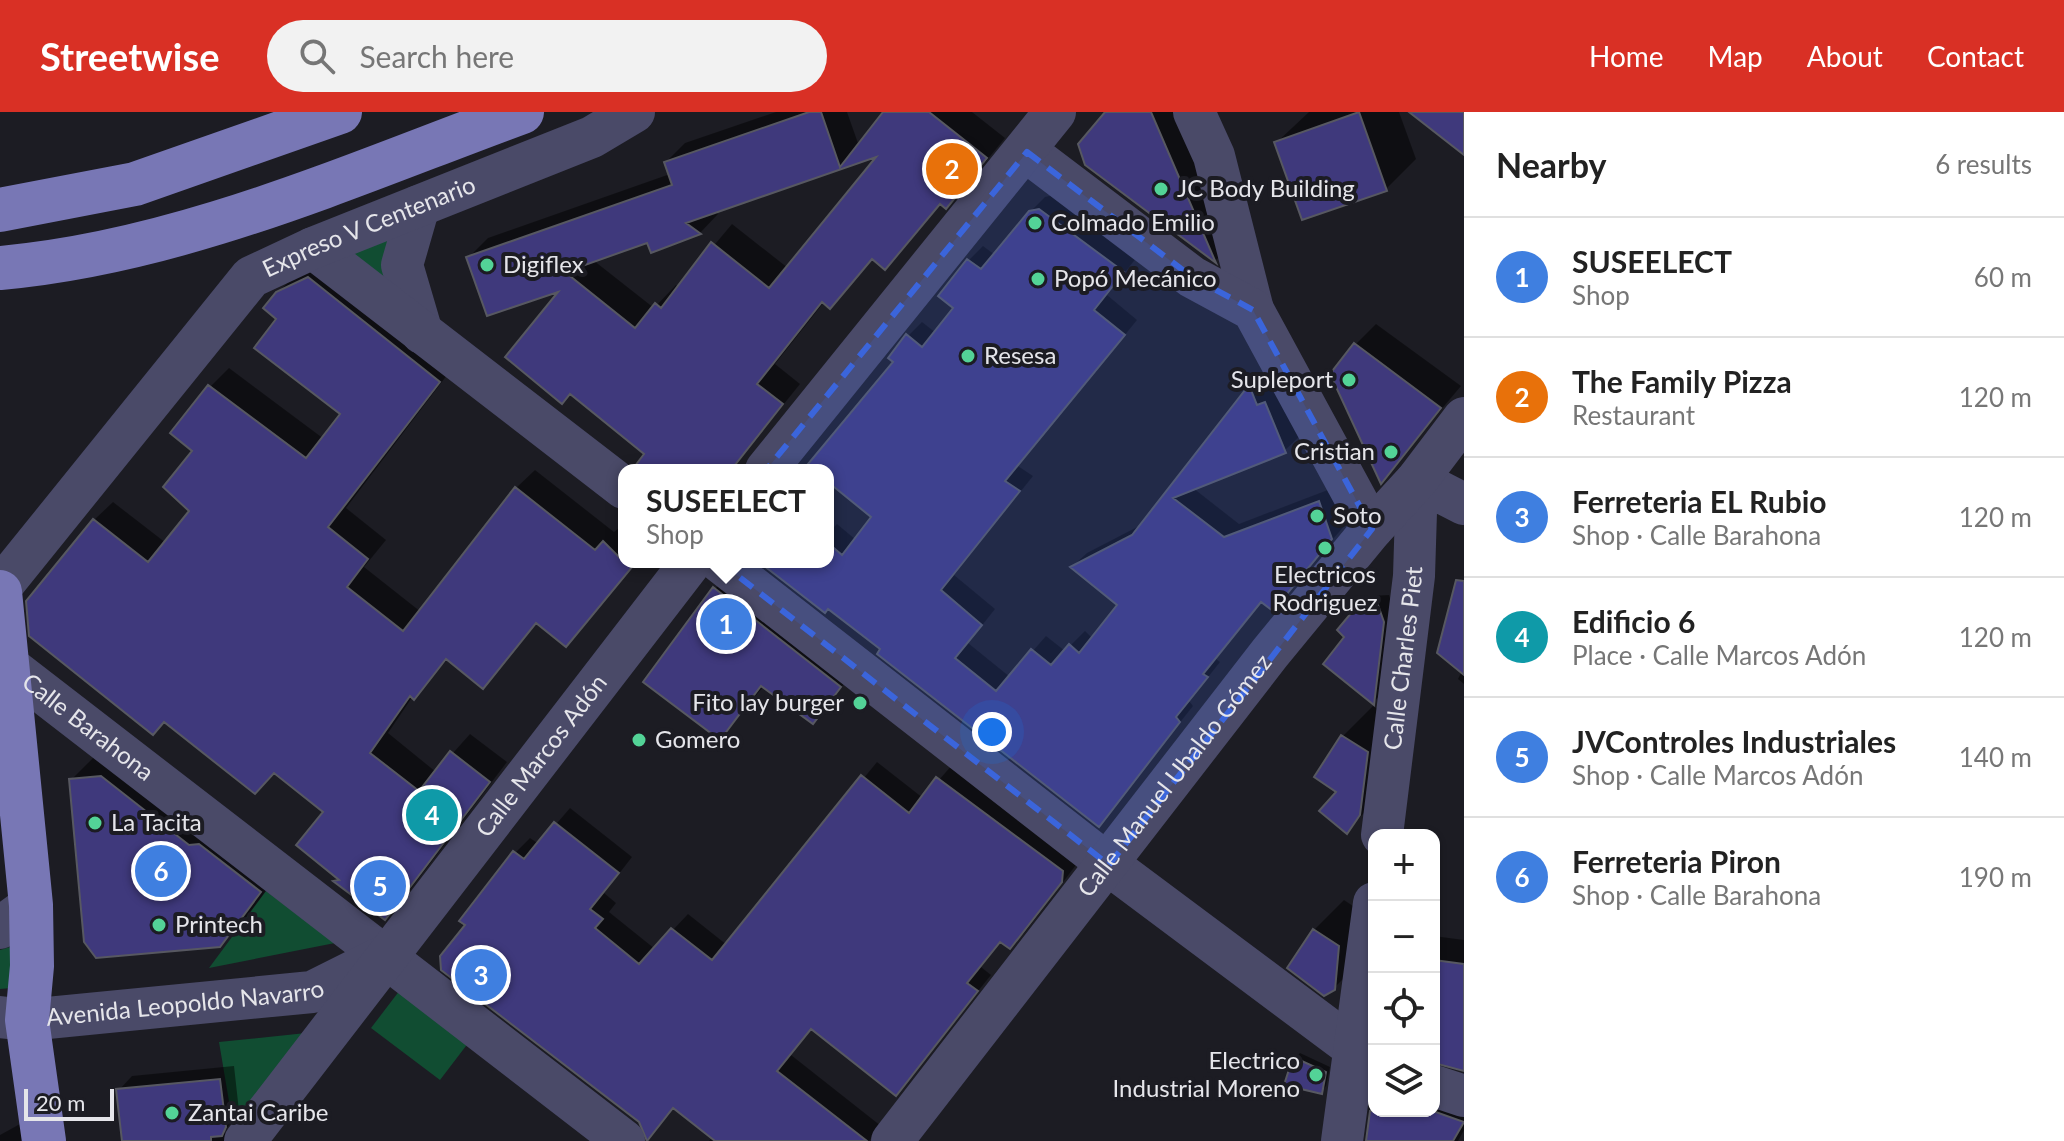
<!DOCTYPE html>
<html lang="en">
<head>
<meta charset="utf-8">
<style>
	body { margin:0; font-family:Lato,sans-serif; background:#f2f2f2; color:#222 }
	.controls { position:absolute; right:24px; bottom:24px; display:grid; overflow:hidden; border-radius:16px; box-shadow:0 2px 6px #0004 }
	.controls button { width:72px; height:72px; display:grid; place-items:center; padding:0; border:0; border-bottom:2px solid #e0e0e0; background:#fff; color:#222; font:40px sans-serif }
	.scale { position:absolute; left:24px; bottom:20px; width:90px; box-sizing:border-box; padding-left:8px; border:4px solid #e5e5ea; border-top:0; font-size:22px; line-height:28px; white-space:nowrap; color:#e5e5ea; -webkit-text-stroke:6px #1c1c23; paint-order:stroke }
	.you { position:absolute; left:992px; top:620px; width:28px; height:28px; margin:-20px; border:6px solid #fff; border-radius:50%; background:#1a73e8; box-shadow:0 0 0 12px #1a73e833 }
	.badge { display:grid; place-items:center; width:52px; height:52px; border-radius:50%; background:#d93025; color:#fff; font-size:26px; font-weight:700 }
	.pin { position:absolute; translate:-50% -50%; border:4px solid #fff; box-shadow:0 2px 8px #0006 }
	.popup { position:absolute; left:618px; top:352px; width:216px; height:104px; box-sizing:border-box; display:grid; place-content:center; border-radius:16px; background:#fff; filter:drop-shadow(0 2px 6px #0005); font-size:26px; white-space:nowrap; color:#767676 }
	.popup b { font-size:30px; color:#222 }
	.popup::after { content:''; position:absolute; left:50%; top:100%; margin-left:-16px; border:16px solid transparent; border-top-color:#fff }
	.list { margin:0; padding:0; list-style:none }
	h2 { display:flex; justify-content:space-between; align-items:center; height:104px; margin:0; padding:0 32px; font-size:34px }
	h2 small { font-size:26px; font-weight:400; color:#767676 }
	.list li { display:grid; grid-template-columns:52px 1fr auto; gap:24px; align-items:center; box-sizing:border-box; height:120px; padding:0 32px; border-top:2px solid #e0e0e0 }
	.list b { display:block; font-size:30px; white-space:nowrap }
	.list p { margin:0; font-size:26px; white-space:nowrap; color:#767676 }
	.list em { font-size:26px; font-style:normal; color:#767676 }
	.icon { flex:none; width:44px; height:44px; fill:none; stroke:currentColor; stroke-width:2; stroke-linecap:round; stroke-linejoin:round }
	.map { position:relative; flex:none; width:1464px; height:1029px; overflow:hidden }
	header { display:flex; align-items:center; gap:48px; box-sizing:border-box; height:112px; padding:0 40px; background:#d93025; color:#fff }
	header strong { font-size:38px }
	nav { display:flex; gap:44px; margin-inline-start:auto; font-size:28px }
	.search { width:560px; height:72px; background:#f2f2f2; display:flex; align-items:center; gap:20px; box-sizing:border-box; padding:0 28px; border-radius:44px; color:#767676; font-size:30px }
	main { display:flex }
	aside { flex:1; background:#fff }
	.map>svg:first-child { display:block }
	.green { fill:#114d32 }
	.shadow { fill:#0007; fill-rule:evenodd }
	.building { fill:#3f397c; stroke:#575861; stroke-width:2; fill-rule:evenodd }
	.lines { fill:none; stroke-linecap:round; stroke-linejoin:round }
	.minor { stroke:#4a4a68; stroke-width:42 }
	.major { stroke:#7877b5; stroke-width:44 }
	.marked { fill:#3b65db; fill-opacity:0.2; stroke:#3b65db; stroke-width:6; stroke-dasharray:16 10; stroke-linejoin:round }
	.poi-dot { fill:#53d397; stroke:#1c1c23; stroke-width:3 }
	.labels { text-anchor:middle; stroke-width:8; stroke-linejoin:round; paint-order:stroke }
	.poi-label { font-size:24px; fill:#e5e5ea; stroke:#1c1c23; text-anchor:start }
	.street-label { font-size:24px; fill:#e5e5ea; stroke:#1c1c23 }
</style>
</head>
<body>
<header>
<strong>Streetwise</strong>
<div class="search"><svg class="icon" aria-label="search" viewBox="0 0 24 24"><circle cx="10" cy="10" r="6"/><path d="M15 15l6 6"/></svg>Search here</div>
<nav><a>Home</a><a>Map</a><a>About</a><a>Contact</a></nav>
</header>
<main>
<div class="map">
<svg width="1464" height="1029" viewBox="0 0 1464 1029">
	<rect width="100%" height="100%" fill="#1c1c23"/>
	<path class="green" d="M403 113 408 199 333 139Z
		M266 779 335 831 209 856Z
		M17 833 22 875 0 877V838Z
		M400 878 469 930 440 968 371 916Z
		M306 921 233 1013 219 930Z"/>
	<path class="shadow" d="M776 0H847L859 34 886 0H972L1005 26 965 75 946 94 942 91 885 155 874 146 830 195 824 190 775 252 800 272 731 358H643L647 342 564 176 468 146 488 126 670 62 666 50 685 31ZM882 41 788 156 732 112 679 175 676 173 654 196 593 148 648 128 652 138 700 121 718 102 715 99Z
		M1107 0H1174L1232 132 1216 148 1087 51Z
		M1309 0H1399L1416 47 1386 77 1276 31Z
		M1054 83 1137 145 1107 183 1137 208 1018 354 1033 364 954 463 995 497 968 531 1010 565 1046 524 1065 539 1085 519 1093 527 1120 493 1073 454 1087 441 1143 412 1264 261 1272 280 1279 277 1299 325 1284 339 1193 376 1239 412 1333 376 1346 412 1273 496 1263 488 1216 547 1220 550 1189 589 1193 594 1099 712 829 495 762 450H828V421L837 412 856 428 874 405 828 368V358H816L896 250 908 224 922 210 936 221 956 195 969 148 983 134 995 143 1030 100 1045 85Z
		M328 147 457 250 346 396 386 428 364 455 421 500 516 376 535 358 614 420 624 412V450H637L565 533 538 510 483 574 448 547 413 584 388 621 436 660 470 622 507 650 403 787 385 806 336 768 339 765 326 699 94 408 113 390 166 431 192 399 195 339 210 275 229 256 324 327 343 301 279 206 277 181 297 162Z
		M1376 212 1461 274 1382 368 1356 232Z
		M734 457 859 554 813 609 764 574 720 625 715 477Z
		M1389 483 1394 498 1384 579 1374 590 1347 525 1358 495 1370 484Z
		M1464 485V572L1458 567 1462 559Z
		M1373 594 1397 610 1376 689 1346 719 1338 679 1316 665 1343 624Z
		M124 643 282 757 242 811 219 833 71 668 93 646Z
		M877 650 923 686 953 652 1076 753 1025 820 1010 835 1002 829 981 855 991 863 896 981 813 916 791 943 881 1014 869 1029H709L713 1025 675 995 648 1026 640 1009 467 813 515 741 530 726 539 732 570 696 632 745 604 781 616 791 609 800 655 837 688 802 727 833Z
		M1344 788 1368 804 1364 846 1333 877 1314 818Z
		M1434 824 1464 828V957L1434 948Z
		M1300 941 1330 955 1326 974 1321 980 1295 946Z
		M234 954 239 999 225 1019 226 1029H123L119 978 132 964Z
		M1434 976 1464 985V1018L1458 1029H1366L1374 984V999H1434Z
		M20 1012 41 1029H0V1023Z"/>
	<path class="building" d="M809 0H821L840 55 883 0H929L987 46 946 97 940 92 885 158 872 147 830 197 822 190 757 272 783 292 731 358H640L635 354 644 342 570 282 562 292 505 245 558 180 487 204 466 145 672 73 664 50ZM876 45 769 176 711 130 661 196 655 191 635 216 565 160 647 131 651 141 701 122 686 111Z
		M1105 0H1151L1216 151 1085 53 1078 32Z
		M1359 0 1387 79 1302 108 1274 30Z
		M1409 0H1464V43Z
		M1039 97 1124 160 1094 198 1125 223 1005 369 1020 379 941 478 982 513 955 546 996 579 1031 537 1051 553 1069 532 1079 541 1117 493 1070 455 1132 423 1249 273 1257 293 1265 290 1286 341 1173 386 1224 425 1319 389 1332 427 1273 499 1261 490 1203 562 1208 565 1176 605 1180 610 1099 715 877 542 880 537 828 497 825 501 759 450H828V431L842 443 871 405 828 370V358H803L893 250 888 246 906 222 922 235 953 196 938 184 967 147 981 157 1029 99Z
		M308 165 440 270 328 415 368 447 347 475 403 519 515 375 595 438 603 429 624 450 633 454 566 535 536 511 483 577 446 547 414 588 410 584 370 641 419 679 450 639 490 670 385 808 333 769 339 768 296 733 323 700 274 661 255 682 164 610 153 623 29 524 26 489 93 407 148 450 189 399 163 375 192 339 170 321 208 273 306 346 340 302 254 236 276 207 263 196 276 180Z
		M1354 231 1441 296 1381 372 1330 262Z
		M1456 468 1464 469V563L1437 541Z
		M713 475 841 575 813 612 761 574 720 628 643 570Z
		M1378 493 1384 510 1374 593 1323 552 1344 525 1337 518 1357 494Z
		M1341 623 1368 640 1360 703 1347 722 1319 699 1336 680 1314 665Z
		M861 663 909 701 936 665 1063 759 1062 770 1010 837 1000 830 967 871 978 879 896 984 811 917 777 959 867 1029H715L673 996 647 1029 639 1010 441 858 440 844 465 813 459 809 513 739 524 747 554 710 619 761 590 797 603 807 595 816 639 852 671 816 712 848Z
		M101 664 189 733 199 732 261 780 220 835 96 846 84 830 69 667Z
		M1313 817 1339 834 1335 878 1324 884 1287 856Z
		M1434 848 1464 852V959L1434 951Z
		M1293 945 1326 960 1322 982 1284 973Z
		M220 967 226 1015 222 1024 211 1025V1029H122L116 977Z
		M1370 999H1433L1464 1010 1453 1029H1366Z"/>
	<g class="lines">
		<g class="minor">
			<path d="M1194 0 1214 44 1253 198"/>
			<path d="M1027 40 1192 165 1253 198 1372 417"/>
			<path d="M419 94 402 153 422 221"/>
			<path d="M313 136 624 376"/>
			<path d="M766 358 1055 0"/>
			<path d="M720 450 1109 753 1374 951"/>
			<path id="s1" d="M0 476 251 165 313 136 592 25 634 0"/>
			<path id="s2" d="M7 553 624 1029"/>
			<path id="s3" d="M1382 723 1414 464 1417 368 1464 392"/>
			<path d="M0 816 31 793"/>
			<path id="s4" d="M0 905 27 908 312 880 378 847"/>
			<path d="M1434 974 1464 984"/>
			<path id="s5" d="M245 1029 691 450"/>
			<path id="s6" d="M892 1029 1270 541 1372 417 1417 368 1464 306"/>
			<path d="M1342 1029 1374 791"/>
		</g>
		<path class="major" d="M0 98 135 72 340 0
			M0 156C181 140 353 62 522 0
			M0 480 31 793 32 854 27 908 44 1029"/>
	</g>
	<path class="marked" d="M1027 40 1192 165 1253 198 1372 417 1109 753 702 436Z"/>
	<g class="poi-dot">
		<circle cx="1161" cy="77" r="8"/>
		<circle cx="1035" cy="111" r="8"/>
		<circle cx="487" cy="153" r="8"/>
		<circle cx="1038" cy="167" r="8"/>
		<circle cx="968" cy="244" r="8"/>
		<circle cx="1349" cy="268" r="8"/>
		<circle cx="1391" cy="340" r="8"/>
		<circle cx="1317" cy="404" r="8"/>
		<circle cx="1325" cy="436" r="8"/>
		<circle cx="860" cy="591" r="8"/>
		<circle cx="639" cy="628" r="8"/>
		<circle cx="95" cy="711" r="8"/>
		<circle cx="159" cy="813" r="8"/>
		<circle cx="1316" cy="963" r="8"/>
		<circle cx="172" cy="1001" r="8"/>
	</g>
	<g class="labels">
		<g class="poi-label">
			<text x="1177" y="85">JC Body Building</text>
			<text x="1051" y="119">Colmado Emilio</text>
			<text x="503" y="161">Digiflex</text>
			<text x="1054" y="175">Popó Mecánico</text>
			<text x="984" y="252">Resesa</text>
			<text x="1333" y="276" text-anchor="end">Supleport</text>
			<text x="1375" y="348" text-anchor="end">Cristian</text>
			<text x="1333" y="412">Soto</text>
			<text x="1325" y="471" text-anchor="middle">Electricos<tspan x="1325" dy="28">Rodriguez</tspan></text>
			<text x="844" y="599" text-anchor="end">Fito lay burger</text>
			<text x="655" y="636">Gomero</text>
			<text x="111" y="719">La Tacita</text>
			<text x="175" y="821">Printech</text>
			<text x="1300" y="957" text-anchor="end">Electrico<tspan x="1300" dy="28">Industrial Moreno</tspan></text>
			<text x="188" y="1009">Zantai Caribe</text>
		</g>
		<g class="street-label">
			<text dy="8" stroke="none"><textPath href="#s1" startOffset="528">Expreso V Centenario</textPath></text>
			<text dy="8" stroke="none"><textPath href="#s3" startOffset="178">Calle Charles Piet</textPath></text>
			<text dy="8" stroke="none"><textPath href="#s2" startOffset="102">Calle Barahona</textPath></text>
			<text dy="8" stroke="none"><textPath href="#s5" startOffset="486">Calle Marcos Adón</textPath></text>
			<text dy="8" stroke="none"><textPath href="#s6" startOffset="462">Calle Manuel Ubaldo Gómez</textPath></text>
			<text dy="8" stroke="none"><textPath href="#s4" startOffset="186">Avenida Leopoldo Navarro</textPath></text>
		</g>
	</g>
</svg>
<div class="controls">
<button>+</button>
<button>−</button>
<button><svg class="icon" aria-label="locate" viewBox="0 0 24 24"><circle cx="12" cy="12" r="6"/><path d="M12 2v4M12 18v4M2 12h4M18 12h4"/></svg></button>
<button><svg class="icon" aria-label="layers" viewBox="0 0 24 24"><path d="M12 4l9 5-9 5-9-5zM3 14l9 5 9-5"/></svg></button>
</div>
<div class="scale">20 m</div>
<div class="you"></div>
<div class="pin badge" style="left:726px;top:512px;background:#3f7fe0">1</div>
<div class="popup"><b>SUSEELECT</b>Shop</div>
<div class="pin badge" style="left:952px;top:57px;background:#e8710a">2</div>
<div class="pin badge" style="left:481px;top:863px;background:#3f7fe0">3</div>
<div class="pin badge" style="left:432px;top:703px;background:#0f9aa8">4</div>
<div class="pin badge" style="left:380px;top:774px;background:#3f7fe0">5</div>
<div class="pin badge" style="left:161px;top:759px;background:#3f7fe0">6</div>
</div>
<aside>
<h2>Nearby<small>6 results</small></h2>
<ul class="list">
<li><span class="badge" style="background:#3f7fe0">1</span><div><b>SUSEELECT</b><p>Shop</p></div><em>60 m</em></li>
<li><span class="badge" style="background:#e8710a">2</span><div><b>The Family Pizza</b><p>Restaurant</p></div><em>120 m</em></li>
<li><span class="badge" style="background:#3f7fe0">3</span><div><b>Ferreteria EL Rubio</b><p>Shop · Calle Barahona</p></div><em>120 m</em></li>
<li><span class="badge" style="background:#0f9aa8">4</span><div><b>Edificio 6</b><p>Place · Calle Marcos Adón</p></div><em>120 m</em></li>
<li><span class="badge" style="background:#3f7fe0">5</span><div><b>JVControles Industriales</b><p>Shop · Calle Marcos Adón</p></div><em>140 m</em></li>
<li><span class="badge" style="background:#3f7fe0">6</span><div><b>Ferreteria Piron</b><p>Shop · Calle Barahona</p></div><em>190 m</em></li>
</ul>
</aside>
</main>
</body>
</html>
